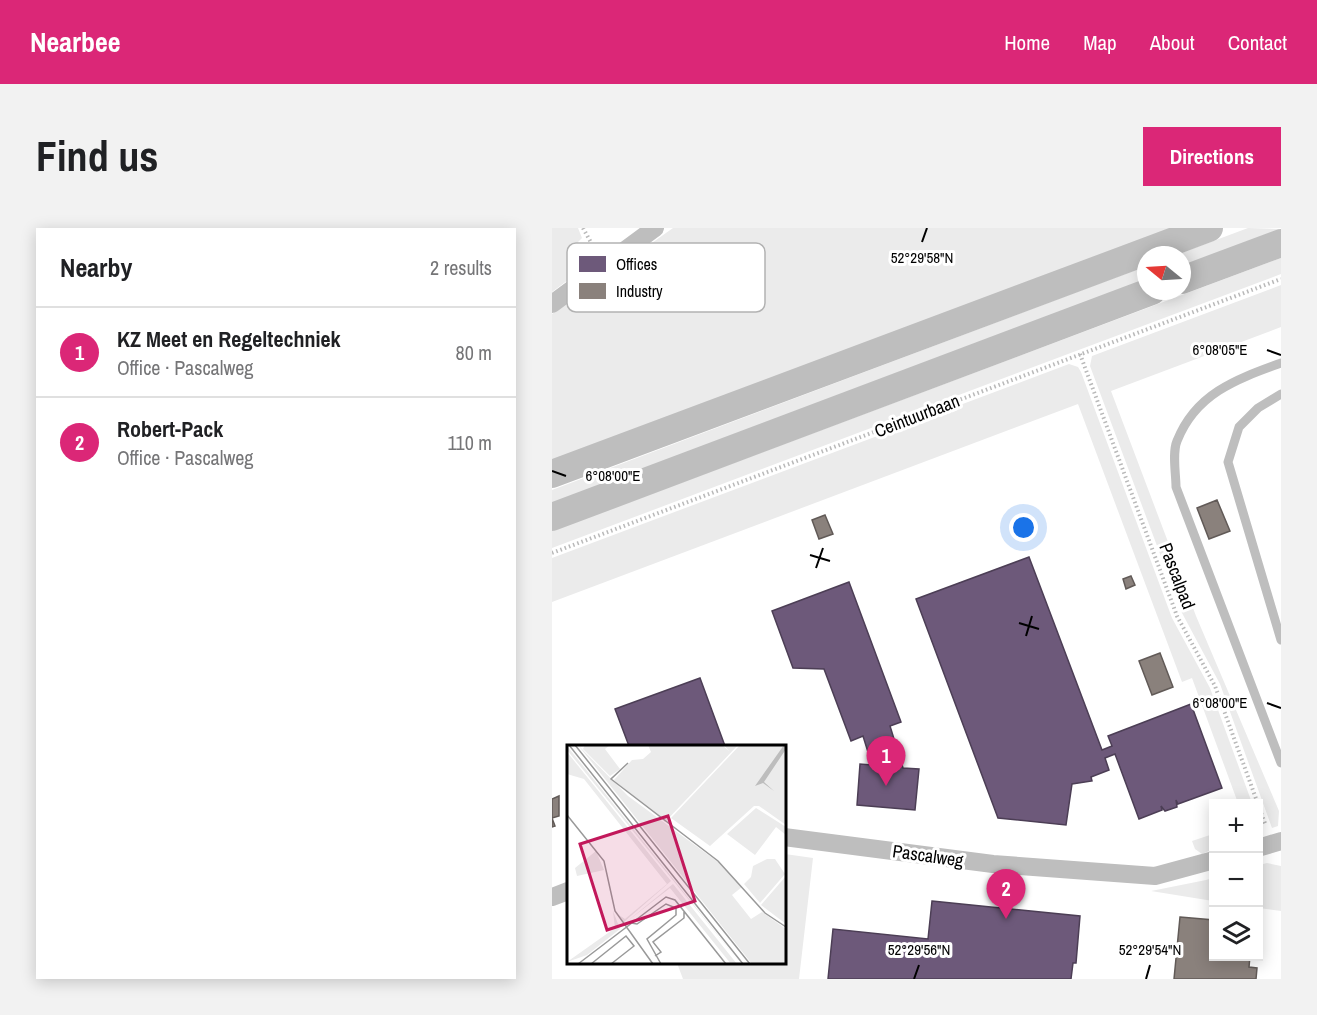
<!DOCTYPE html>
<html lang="en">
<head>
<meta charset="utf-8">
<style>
	body { margin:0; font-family:"Archivo Narrow",sans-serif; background:#f2f2f2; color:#202124 }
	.controls { position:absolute; right:18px; bottom:18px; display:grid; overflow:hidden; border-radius:0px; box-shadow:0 3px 15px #0003 }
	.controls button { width:54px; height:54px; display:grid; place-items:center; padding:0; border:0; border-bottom:2px solid #e0e0e0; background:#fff; color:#202124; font:30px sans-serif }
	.compass { position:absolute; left:585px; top:18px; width:54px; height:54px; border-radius:50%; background:#fff; box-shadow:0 3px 15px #0003; rotate:288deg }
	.you { position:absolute; left:472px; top:300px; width:21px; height:21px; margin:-15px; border:4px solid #fff; border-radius:50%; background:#1a73e8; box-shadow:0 0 0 9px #1a73e833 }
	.badge { display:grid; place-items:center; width:39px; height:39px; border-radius:50%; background:#db2777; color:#fff; font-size:20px; font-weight:700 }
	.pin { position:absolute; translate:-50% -50px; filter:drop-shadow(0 2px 3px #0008) }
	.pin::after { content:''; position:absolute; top:32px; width:21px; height:18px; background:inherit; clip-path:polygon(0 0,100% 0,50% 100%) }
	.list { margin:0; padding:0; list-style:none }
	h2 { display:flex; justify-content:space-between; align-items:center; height:78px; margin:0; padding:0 24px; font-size:26px }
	h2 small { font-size:20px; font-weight:400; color:#757577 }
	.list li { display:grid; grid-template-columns:39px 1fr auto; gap:18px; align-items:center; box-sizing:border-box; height:90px; padding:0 24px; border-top:2px solid #e0e0e0 }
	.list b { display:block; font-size:22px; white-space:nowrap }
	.list p { margin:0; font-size:20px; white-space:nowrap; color:#757577 }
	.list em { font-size:20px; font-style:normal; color:#757577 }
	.icon { flex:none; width:33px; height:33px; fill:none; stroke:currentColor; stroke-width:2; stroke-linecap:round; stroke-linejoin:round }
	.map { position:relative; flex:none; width:729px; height:751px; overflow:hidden; border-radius:0px }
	header { display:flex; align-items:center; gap:36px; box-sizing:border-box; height:84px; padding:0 30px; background:#db2777; color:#fff }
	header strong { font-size:28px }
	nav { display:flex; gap:33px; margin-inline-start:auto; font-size:21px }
	.intro { display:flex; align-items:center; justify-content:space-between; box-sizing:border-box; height:144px; padding:0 36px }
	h1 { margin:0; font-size:42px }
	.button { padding:15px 27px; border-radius:0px; background:#db2777; color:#fff; font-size:21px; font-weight:700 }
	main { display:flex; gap:36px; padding:0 36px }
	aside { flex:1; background:#fff; border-radius:0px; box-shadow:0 3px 15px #0003 }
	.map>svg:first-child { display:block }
	.green { fill:#ebebeb }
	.offices { fill:#6d597a; stroke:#4c3e55; stroke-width:1.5 }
	.industry { fill:#8a817c; stroke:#615a57; stroke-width:1.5 }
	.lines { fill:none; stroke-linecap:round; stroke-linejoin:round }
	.path { stroke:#b9b9b9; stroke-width:4; stroke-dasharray:1.5 3; stroke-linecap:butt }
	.lane { stroke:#bebebe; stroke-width:9 }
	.street { stroke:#bebebe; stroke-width:18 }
	.primary { stroke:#bebebe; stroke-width:28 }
	.ticks { fill:none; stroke:#000; stroke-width:2 }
	.labels { text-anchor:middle; stroke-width:6; stroke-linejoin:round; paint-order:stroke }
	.street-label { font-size:18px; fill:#000; stroke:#fff }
	.inset-road { fill:none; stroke:#999; stroke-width:1.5 }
	.view { fill:#c2185b; fill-opacity:0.15; stroke:#c2185b; stroke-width:3 }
	.inset-edge { fill:none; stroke:#000; stroke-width:3 }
	.key { fill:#fff; stroke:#b2b2b2; stroke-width:1.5 }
	.key-label { font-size:16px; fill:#000 }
	.ticks-label { font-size:15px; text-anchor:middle; fill:#000; stroke:#fff; stroke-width:6; stroke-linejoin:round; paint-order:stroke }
</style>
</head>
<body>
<header>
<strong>Nearbee</strong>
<nav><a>Home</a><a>Map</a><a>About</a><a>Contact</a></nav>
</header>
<div class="intro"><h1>Find us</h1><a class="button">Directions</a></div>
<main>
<aside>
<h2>Nearby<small>2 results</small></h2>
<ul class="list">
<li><span class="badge">1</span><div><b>KZ Meet en Regeltechniek</b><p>Office · Pascalweg</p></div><em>80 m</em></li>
<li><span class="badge">2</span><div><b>Robert-Pack</b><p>Office · Pascalweg</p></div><em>110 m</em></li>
</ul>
</aside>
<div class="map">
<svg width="729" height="751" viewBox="0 0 729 751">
	<rect width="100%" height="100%" fill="#fff"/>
	<path class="green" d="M0 0H26L30 10 26 14 40 34 0 64Z
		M121 0H623L0 235V86Z
		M696 0 729 1 630 38V27H624Z
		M729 30V46L0 320V303Z
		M594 38V52L0 275V262Z
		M729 57V99L559 163 644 388 727 583 726 598 720 600 668 456 630 385 538 138 540 128Z
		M517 136 526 139 529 144 620 390 658 460 700 575H686L640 450 630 454 526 176 0 374V330Z
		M661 606V621L650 626 643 621 640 613Z
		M233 626 261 630 247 751H131L125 735 232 734Z
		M715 635 729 638V683L707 680V637Z
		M661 650V673L599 663 654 652Z"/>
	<path class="offices" d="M477 329 550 522 560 518 556 508 639 476 670 560 626 576 624 572 625 579 613 583 609 578 610 582 587 591 563 526 553 530 557 542 539 549 540 553 520 556 514 597 446 590 364 371Z
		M297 354 349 494 338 498 351 540 367 541 363 582 305 577 308 536 320 537 311 508 299 513 272 441 241 440 220 383Z
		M148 450 173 518H77L63 481Z
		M380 673 528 688 524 735H521L519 751H276L281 701 376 711Z"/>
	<path class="industry" d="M665 272 678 303 657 311 645 280Z
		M273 287 281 306 267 311 260 292Z
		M579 348 583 357 574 361 571 351Z
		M608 425 621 459 600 467 587 433Z
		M7 568V588L0 590 3 598 0 599V571Z
		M628 689 662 692V728H698L697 739 705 740 704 751H622Z"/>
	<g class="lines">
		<path class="path" d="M31 0 42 20
			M528 126 625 388 663 458 706 576
			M0 325 729 51
			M706 577 714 598"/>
		<path class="lane" d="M729 135C685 151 644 165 625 213 620 225 624 246 624 259L729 535
			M729 166 706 180 687 199 676 234 729 412"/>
		<path class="street" d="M0 76 103 0
			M232 609 441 636 603 648 662 632
			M706 620 729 613
			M0 669 16 663"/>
		<path class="primary" d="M630 52 729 15
			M0 246 657 0
			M0 289 600 63"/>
	</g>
	<path class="ticks" d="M370 14 375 0M715 122 729 127M0 243 14 248M258 327 278 333M264 340 271 320M467 395 487 401M474 408 480 388M715 475 729 480M362 751 367 737M594 751 598 737"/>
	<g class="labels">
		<g class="street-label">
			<text transform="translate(365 188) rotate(-21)" y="6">Ceintuurbaan</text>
			<text transform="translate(625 348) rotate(69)" y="6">Pascalpad</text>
			<text transform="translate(376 628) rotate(8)" y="6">Pascalweg</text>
		</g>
	</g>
	<g transform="translate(15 517)">
		<rect width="219" height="219" fill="#fff"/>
		<path d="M11 0 61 51 155 120 175 142 165 150 184 174 195 167 219 184V219H185ZM18 0H43L38 4 53 24 43 31 16 4ZM81 0H155L162 6 157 0H171L98 77 47 35 65 15 76 14 84 7ZM173 0H219V80L192 61H187L143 101 104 73ZM0 1 17 22 174 219 0 5ZM0 7 104 136 57 177 52 170 58 174 100 139 17 34 0 29ZM189 63 219 82V90L209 82 188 110 160 89ZM29 106 37 125 10 131 8 123ZM200 114H208L218 129 193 158 177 139 184 132 186 121ZM219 131V179L194 160ZM106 139 170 219H164L103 143 58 178ZM46 166 53 184 20 210 0 217 48 183Z" fill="#ebebeb"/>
		<path d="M217 0 219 4 197 37 207 46 196 38 188 41Z" fill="#bdbdbd"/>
		<path class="inset-road" d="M2 0 176 219M8 0 183 219M61 18 44 34 151 116 198 168 219 182M0 70 37 116 48 166 86 219M64 178 70 179 99 159 109 163V170L80 194 94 219M88 211 94 207 86 197 117 173V167M11 219 99 152 108 155 159 219M24 219 59 191 67 201 44 219"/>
		<path class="view" d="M101 71 128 156 40 185 13 99Z"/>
		<rect width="219" height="219" class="inset-edge"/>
	</g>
	<rect x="15" y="15" width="198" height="69" rx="9" class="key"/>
	<rect x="27" y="28" width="27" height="16" fill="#6d597a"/>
	<rect x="27" y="55" width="27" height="16" fill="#8a817c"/>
	<g class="key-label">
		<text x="64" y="42">Offices</text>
		<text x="64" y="69">Industry</text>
	</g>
	<g class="ticks-label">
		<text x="370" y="35">52°29'58"N</text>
		<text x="668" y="127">6°08'05"E</text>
		<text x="61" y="253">6°08'00"E</text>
		<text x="668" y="480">6°08'00"E</text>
		<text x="367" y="727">52°29'56"N</text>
		<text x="598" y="727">52°29'54"N</text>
	</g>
</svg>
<div class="controls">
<button>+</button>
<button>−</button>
<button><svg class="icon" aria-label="layers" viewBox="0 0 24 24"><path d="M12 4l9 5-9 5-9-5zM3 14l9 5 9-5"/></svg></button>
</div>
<svg class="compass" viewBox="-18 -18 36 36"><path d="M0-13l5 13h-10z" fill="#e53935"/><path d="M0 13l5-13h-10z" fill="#757577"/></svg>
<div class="you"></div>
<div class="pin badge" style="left:334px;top:558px">1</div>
<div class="pin badge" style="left:454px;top:691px">2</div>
</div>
</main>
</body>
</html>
